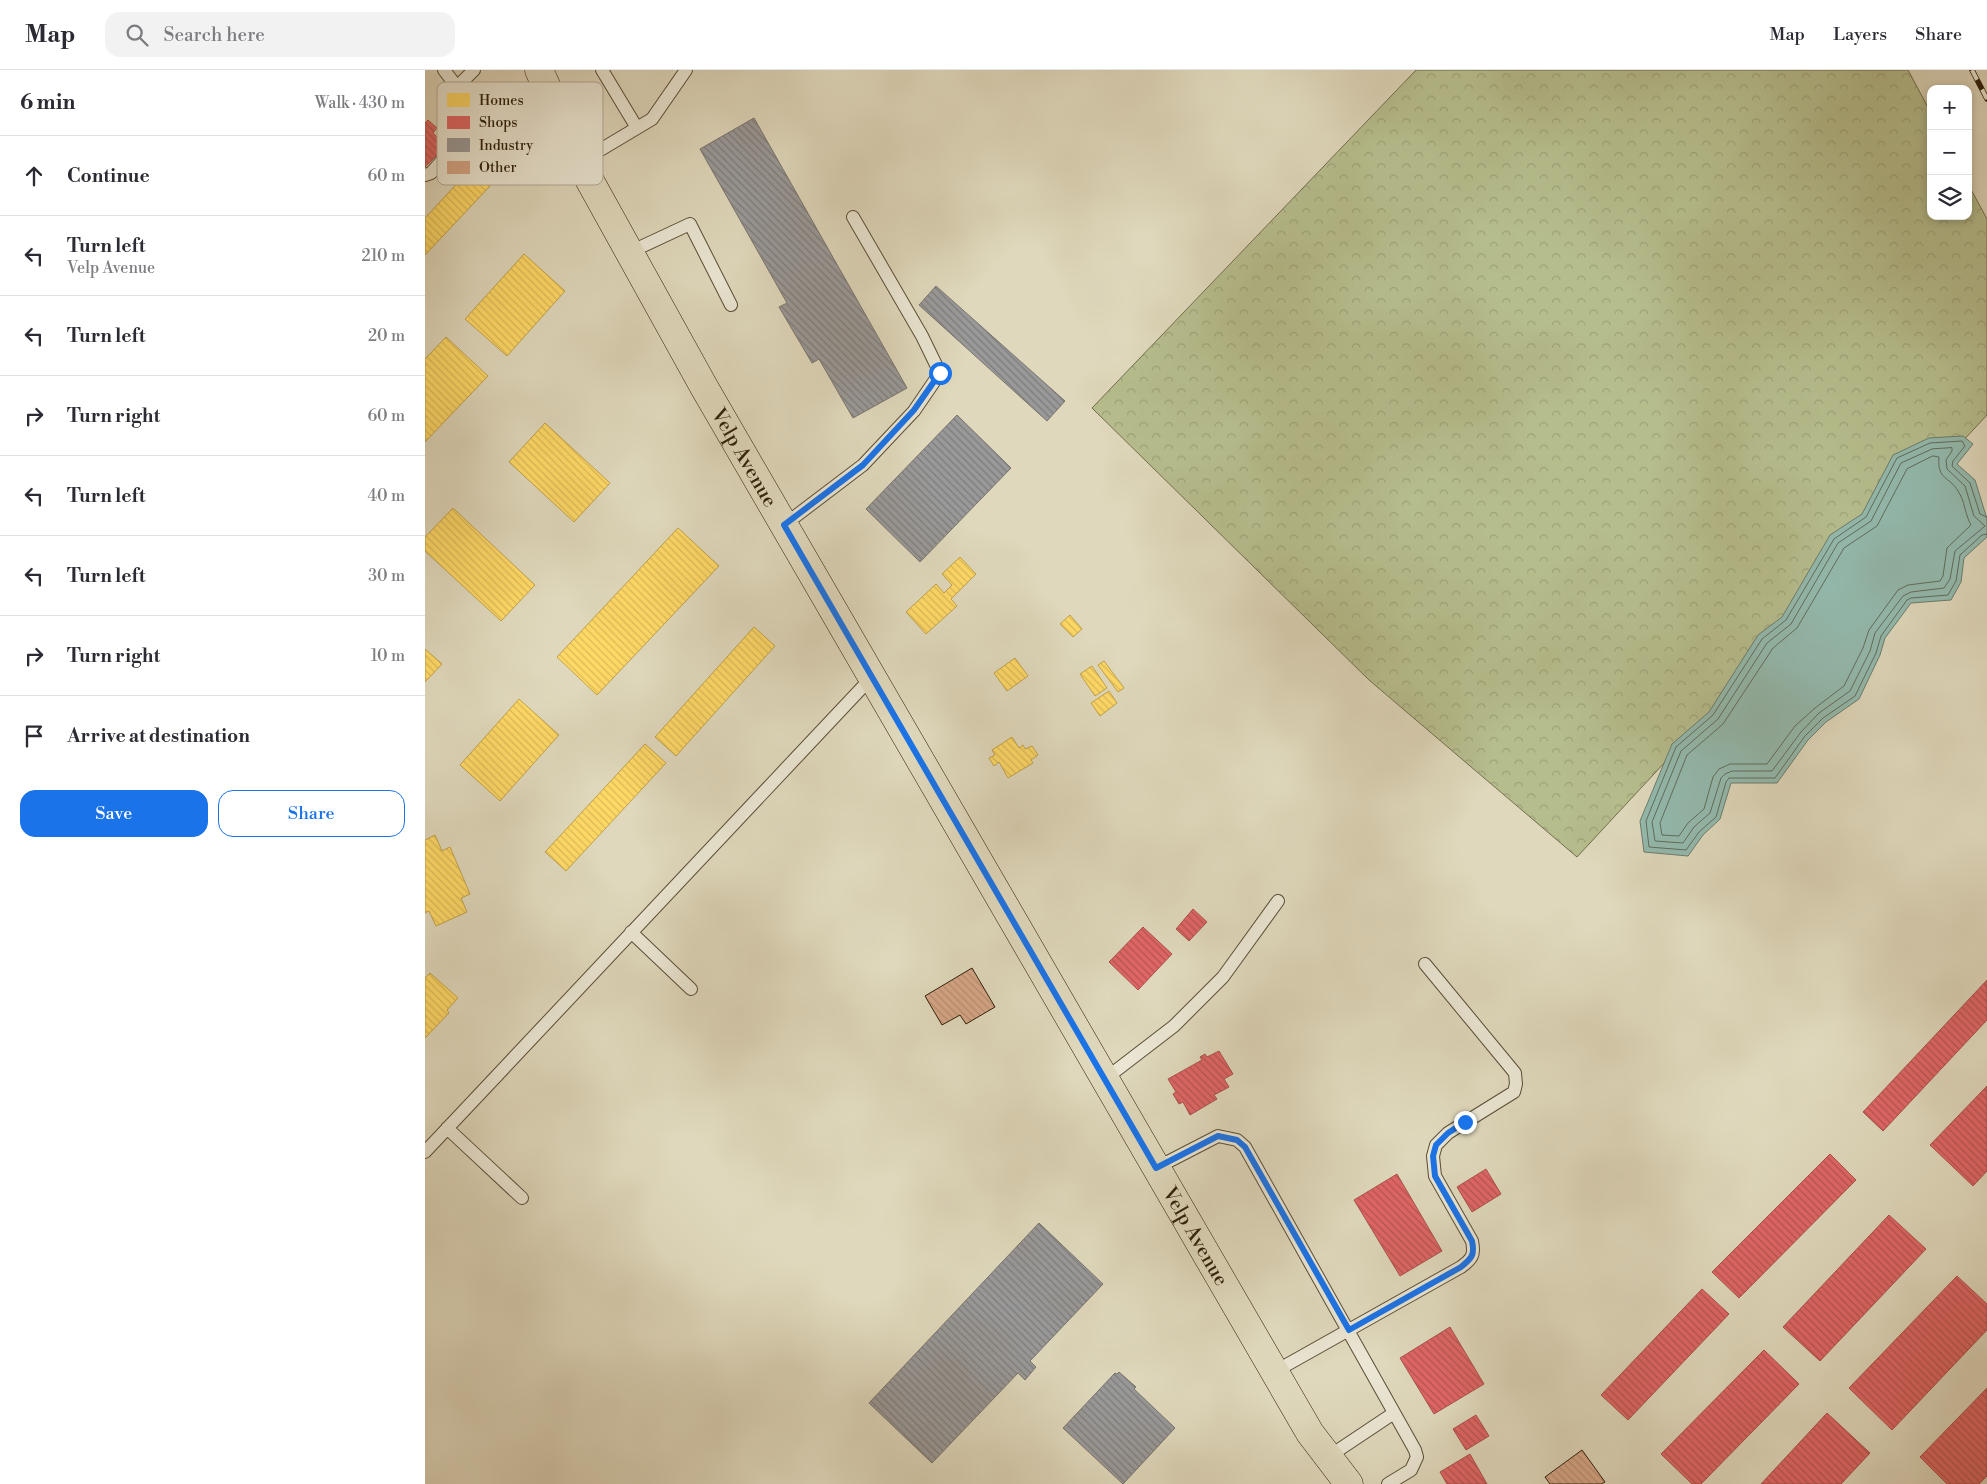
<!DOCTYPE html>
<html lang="en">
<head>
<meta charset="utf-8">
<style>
	body { margin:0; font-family:"Libre Bodoni",serif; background:#f2f2f3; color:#2b2b33 }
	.controls { position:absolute; right:15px; top:15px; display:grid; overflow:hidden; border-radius:10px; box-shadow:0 2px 8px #0003 }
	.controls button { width:45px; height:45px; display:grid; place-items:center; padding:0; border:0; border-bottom:1px solid #e1e1e2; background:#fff; color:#2b2b33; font:25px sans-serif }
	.stop { position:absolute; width:15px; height:15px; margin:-11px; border:4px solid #1a73e8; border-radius:50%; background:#fff }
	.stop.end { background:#1a73e8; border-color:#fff; box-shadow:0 1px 5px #0008 }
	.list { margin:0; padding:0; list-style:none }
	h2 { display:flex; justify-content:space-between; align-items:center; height:65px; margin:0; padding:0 20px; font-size:21px }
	h2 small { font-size:16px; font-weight:400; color:#7c7c81 }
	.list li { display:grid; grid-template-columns:32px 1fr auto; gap:15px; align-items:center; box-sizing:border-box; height:80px; padding:0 20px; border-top:1px solid #e1e1e2 }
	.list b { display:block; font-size:19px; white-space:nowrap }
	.list p { margin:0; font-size:16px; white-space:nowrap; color:#7c7c81 }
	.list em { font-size:16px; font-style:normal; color:#7c7c81 }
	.actions { display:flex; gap:10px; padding:15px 20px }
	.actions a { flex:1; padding:11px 0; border:1px solid #1a73e8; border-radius:15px; text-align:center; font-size:18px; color:#1a73e8 }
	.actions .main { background:#1a73e8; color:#fff }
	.icon { flex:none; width:28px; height:28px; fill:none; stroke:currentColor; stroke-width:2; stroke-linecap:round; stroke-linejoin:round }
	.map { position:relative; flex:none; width:1562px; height:1414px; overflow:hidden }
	header { display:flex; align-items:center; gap:30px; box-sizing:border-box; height:70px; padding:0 25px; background:#fff; border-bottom:1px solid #e1e1e2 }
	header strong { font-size:24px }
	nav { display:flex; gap:28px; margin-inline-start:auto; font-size:18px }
	.search { width:350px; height:45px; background:#f2f2f3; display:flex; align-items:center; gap:12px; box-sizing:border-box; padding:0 18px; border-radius:15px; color:#7c7c81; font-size:19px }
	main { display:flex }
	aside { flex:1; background:#fff }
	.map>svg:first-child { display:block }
	.forest { fill:url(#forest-crowns); stroke:#726e4c }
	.water { fill:#93baae; stroke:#6b7c6c }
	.homes { fill:url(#homes-back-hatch); stroke:#c0a14a }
	.shops { fill:url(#shops-back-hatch); stroke:#ab514a }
	.industry { fill:url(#industry-back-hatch); stroke:#79746e }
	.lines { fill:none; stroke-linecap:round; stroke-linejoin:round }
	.shore { stroke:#606c5c; stroke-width:1 }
	.building { fill:url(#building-back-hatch); stroke:#2e1f0a }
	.service-casing { stroke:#5a4d36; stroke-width:14 }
	.primary-casing { stroke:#2e1f0a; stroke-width:29 }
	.service { stroke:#eae6d3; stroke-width:12 }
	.primary { stroke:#dfd8bc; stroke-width:28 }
	.rail-casing { stroke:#2e1f0a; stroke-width:5.5 }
	.rail { stroke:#eae6d3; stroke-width:4; stroke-dasharray:11; stroke-linecap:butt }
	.route { stroke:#1a73e8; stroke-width:6 }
	.labels { text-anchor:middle; stroke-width:5; stroke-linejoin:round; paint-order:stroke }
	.street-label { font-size:20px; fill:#2e1f0a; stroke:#eae6d3 }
	.key { fill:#eae6d3; stroke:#b2aa97; stroke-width:1 }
	.key-label { font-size:14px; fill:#2e1f0a }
</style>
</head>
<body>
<header>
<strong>Map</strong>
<div class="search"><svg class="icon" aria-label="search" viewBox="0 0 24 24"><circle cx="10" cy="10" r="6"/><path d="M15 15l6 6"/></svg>Search here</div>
<nav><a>Map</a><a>Layers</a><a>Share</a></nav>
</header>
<main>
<aside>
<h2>6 min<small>Walk · 430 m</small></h2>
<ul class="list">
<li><svg class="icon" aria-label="ahead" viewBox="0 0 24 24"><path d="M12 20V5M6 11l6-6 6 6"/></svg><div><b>Continue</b></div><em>60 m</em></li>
<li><svg class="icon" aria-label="left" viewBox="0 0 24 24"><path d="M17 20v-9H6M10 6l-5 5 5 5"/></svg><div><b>Turn left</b><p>Velp Avenue</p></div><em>210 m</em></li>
<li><svg class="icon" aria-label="left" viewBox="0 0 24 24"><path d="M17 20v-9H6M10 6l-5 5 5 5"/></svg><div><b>Turn left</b></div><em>20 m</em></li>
<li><svg class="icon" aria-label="right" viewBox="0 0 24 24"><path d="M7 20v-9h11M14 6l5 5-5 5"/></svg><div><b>Turn right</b></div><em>60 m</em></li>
<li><svg class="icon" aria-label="left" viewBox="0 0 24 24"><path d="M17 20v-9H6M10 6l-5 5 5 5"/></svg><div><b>Turn left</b></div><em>40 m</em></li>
<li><svg class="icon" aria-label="left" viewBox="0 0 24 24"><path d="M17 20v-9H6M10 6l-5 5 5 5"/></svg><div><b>Turn left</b></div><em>30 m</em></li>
<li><svg class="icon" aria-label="right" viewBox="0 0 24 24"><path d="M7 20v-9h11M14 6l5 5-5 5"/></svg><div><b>Turn right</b></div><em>10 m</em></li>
<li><svg class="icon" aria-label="arrive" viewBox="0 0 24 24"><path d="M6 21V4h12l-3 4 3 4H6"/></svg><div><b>Arrive at destination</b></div></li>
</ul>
<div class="actions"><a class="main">Save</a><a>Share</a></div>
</aside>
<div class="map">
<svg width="1562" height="1414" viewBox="0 0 1562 1414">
	<defs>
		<pattern id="forest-crowns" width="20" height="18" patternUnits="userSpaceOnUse" patternTransform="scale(1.25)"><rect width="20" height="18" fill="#b6bd8d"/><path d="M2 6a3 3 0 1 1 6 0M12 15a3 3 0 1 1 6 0" fill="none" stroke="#9da278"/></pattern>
		<pattern id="homes-back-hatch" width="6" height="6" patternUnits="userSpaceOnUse" patternTransform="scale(1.25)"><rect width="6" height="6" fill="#ffd966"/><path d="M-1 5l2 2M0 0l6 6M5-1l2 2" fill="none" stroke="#dbba57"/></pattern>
		<pattern id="shops-back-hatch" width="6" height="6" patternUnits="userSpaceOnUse" patternTransform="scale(1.25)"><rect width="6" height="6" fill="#e06666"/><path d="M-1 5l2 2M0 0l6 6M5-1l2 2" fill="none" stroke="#b65352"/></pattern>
		<pattern id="industry-back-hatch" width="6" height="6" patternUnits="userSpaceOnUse" patternTransform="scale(1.25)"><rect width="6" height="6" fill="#999"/><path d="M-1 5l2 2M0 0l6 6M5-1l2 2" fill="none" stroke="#7d7c7b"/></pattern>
		<pattern id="building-back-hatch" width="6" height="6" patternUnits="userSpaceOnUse" patternTransform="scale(1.25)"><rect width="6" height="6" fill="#d6a687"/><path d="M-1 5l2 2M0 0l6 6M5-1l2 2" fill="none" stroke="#b88e73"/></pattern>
	</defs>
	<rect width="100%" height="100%" fill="#dfd8bc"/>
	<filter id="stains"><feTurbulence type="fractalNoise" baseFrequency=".004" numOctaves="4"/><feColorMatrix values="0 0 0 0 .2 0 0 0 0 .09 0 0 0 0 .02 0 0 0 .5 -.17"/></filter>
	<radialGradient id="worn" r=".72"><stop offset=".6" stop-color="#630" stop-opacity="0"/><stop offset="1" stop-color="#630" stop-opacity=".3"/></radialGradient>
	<path class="forest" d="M991 0H1483L1506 43V146H1543V114L1562 149V345L1152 787 944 610 667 338Z"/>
	<path class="water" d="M1538 366 1548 374 1532 394 1550 410 1562 449V467L1539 488 1536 512 1526 530 1486 533 1460 568 1455 585 1434 629 1401 652 1383 670 1352 713H1306L1295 749 1278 765 1263 786 1219 782 1215 751 1247 674 1284 642 1333 565 1357 547 1405 465 1437 444 1468 385 1504 368Z"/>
	<path class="homes" d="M63 80 82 98 0 185V148Z
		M99 184 140 221 82 286 40 249Z
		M21 267 63 306 0 372V289Z
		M120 353 185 413 149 452 84 392Z
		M28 438 110 515 76 551 0 481V467Z
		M253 458 294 496 172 625 132 587Z
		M535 487 551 504 526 529 532 536 501 564 481 542 511 514 519 523 527 515 517 504Z
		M645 545 657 559 648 567 635 554Z
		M329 557 350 576 251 686 230 667Z
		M0 579 17 594 0 612Z
		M590 588 603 606 582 621 569 603Z
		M679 591 699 618 693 622 673 595Z
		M667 596 682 618 670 626 655 604Z
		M684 621 692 633 675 646 666 633Z
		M94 629 134 665 75 731 35 695Z
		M587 667 594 678 598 675 600 679 607 676 613 685 606 690 608 693 583 708 574 692 569 696 564 688 570 685 567 680Z
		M220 674 241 693 141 801 120 782Z
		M10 765 17 781 25 777 45 824 36 828 42 842 11 856 4 841 0 843V770Z
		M5 903 33 928 22 940 24 943 0 968V908Z"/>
	<path class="shops" d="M3 50 12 58 8 63 21 76 0 97V53Z
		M768 839 782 852 764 871 751 859Z
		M718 857 747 884 713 920 684 892Z
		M1562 910V950L1458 1061 1438 1042Z
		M794 981 808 1004 799 1009 804 1017 789 1025 792 1029 765 1045 758 1032 754 1034 748 1024 751 1022 743 1009 777 990 775 987 780 984 782 987Z
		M1562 1016V1101L1548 1116 1505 1075Z
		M1405 1084 1431 1110 1314 1228 1287 1202Z
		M1061 1099 1076 1124 1047 1142 1032 1117Z
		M972 1104 1017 1181 975 1206 929 1130Z
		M1464 1145 1501 1179 1395 1291 1358 1257Z
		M1532 1206 1562 1234V1260L1467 1360 1424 1318Z
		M1277 1219 1304 1244 1203 1350 1176 1325Z
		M1025 1257 1059 1314 1009 1344 975 1288Z
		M1339 1280 1374 1314 1276 1414H1267L1236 1384Z
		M1562 1318V1406L1554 1414H1522L1495 1387Z
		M1402 1343 1445 1383 1416 1414H1336Z
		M1051 1345 1064 1366 1041 1380 1028 1359Z
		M1045 1384 1062 1414H1022L1015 1402Z"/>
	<path class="industry" d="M329 48 482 318 428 348 394 289 387 293 354 237 362 233 275 79Z
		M511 216 640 331 622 351 494 235Z
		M532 345 586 398 495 492 441 439Z
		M614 1153 678 1214 605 1291 611 1297 600 1310 593 1303 507 1393 444 1333Z
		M694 1302 711 1317 709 1319 750 1358 698 1414 638 1358 690 1303 692 1304Z"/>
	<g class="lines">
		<path class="shore" d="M1527 378V381L1521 390 1522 399 1540 416 1549 446 1560 456 1530 481 1525 509 1519 518 1486 522 1478 526 1450 563 1445 581 1425 621 1394 643 1376 662 1347 701H1307L1300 704 1296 708 1285 743 1269 757 1258 773 1230 771 1227 752 1256 681 1293 649 1342 573 1366 554 1413 473 1446 451 1476 393 1507 379Z
			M1508 386 1514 387C1512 410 1524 406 1533 421 1540 431 1540 445 1546 455L1522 478 1518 506 1515 511 1483 515 1473 520 1444 560 1438 578 1419 616 1390 638 1370 656 1342 694H1305L1294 699 1288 707 1279 739 1263 753 1254 766 1237 765 1235 753 1262 685 1298 654 1348 578 1372 558 1419 478 1452 456 1482 399Z
			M1562 447 1555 444 1545 413 1527 396 1528 391 1540 376 1537 371 1505 373 1472 388 1441 447 1409 469 1361 550 1337 569 1288 645 1251 677 1221 751 1224 777 1261 780 1274 762 1291 747 1301 712 1304 708H1350L1380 666 1398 648 1430 626 1451 583 1456 566 1482 530 1486 528 1523 525 1531 511 1535 485 1557 465 1562 464"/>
	</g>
	<path class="building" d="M547 898 570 937 541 954 535 945 517 955 500 926Z
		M1157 1380 1180 1412 1176 1414H1125L1120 1407Z"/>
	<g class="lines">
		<g class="service-casing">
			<path id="service" d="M177 0 212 58
				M32 17 49 0
				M155 92 227 49 261 0
				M0 105 6 103 50 53 32 17 19 0
				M205 182 265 154 306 235
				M359 455 438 395 489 341 515 303 497 266 428 147
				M206 862 266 919
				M680 1009 749 956 798 907 853 831
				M22 1058 97 1128
				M0 1082 447 607
				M731 1098 793 1066 812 1070 820 1077 990 1380 992 1387 986 1400 963 1414
				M849 1302 1036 1197C1047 1189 1050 1185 1047 1171L1010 1106 1008 1086 1011 1075 1023 1063 1089 1022 1091 1014 1090 1003 1000 894
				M903 1387 969 1343"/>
		</g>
		<g class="primary-casing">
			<g id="primary">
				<path id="s1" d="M114 0 160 102 279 317 885 1363 924 1414"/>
			</g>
		</g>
		<use href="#service" class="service"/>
		<use href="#primary" class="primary"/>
		<g class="rail-casing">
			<path id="rail" d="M1547 0 1562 29"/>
		</g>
		<use href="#rail" class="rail"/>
	</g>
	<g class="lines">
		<path class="route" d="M515 303 489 340 438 395 359 455 731 1098 793 1066 812 1070 820 1077 924 1260 1036 1197C1047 1188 1050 1185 1047 1171L1010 1106 1008 1086 1011 1075 1023 1063 1040 1052"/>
	</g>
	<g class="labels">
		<g class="street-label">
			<text dy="7" stroke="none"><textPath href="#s1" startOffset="439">Velp Avenue</textPath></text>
			<text dy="7" stroke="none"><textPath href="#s1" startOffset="1339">Velp Avenue</textPath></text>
		</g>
	</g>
	<rect x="12" y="12" width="166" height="103" rx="8" class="key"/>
	<rect x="22" y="23" width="23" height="14" fill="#ffd966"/>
	<rect x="22" y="46" width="23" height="13" fill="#e06666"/>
	<rect x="22" y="68" width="23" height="14" fill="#999"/>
	<rect x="22" y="91" width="23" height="13" fill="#d6a687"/>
	<g class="key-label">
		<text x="54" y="35">Homes</text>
		<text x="54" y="57">Shops</text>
		<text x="54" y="80">Industry</text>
		<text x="54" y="102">Other</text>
	</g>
	<rect width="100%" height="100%" filter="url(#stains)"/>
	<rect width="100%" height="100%" fill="url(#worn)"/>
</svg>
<div class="controls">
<button>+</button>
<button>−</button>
<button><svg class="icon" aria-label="layers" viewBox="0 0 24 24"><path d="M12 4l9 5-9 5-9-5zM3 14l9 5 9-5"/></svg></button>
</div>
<div class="stop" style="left:515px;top:303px"></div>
<div class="stop end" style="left:1040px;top:1052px"></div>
</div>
</main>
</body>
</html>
